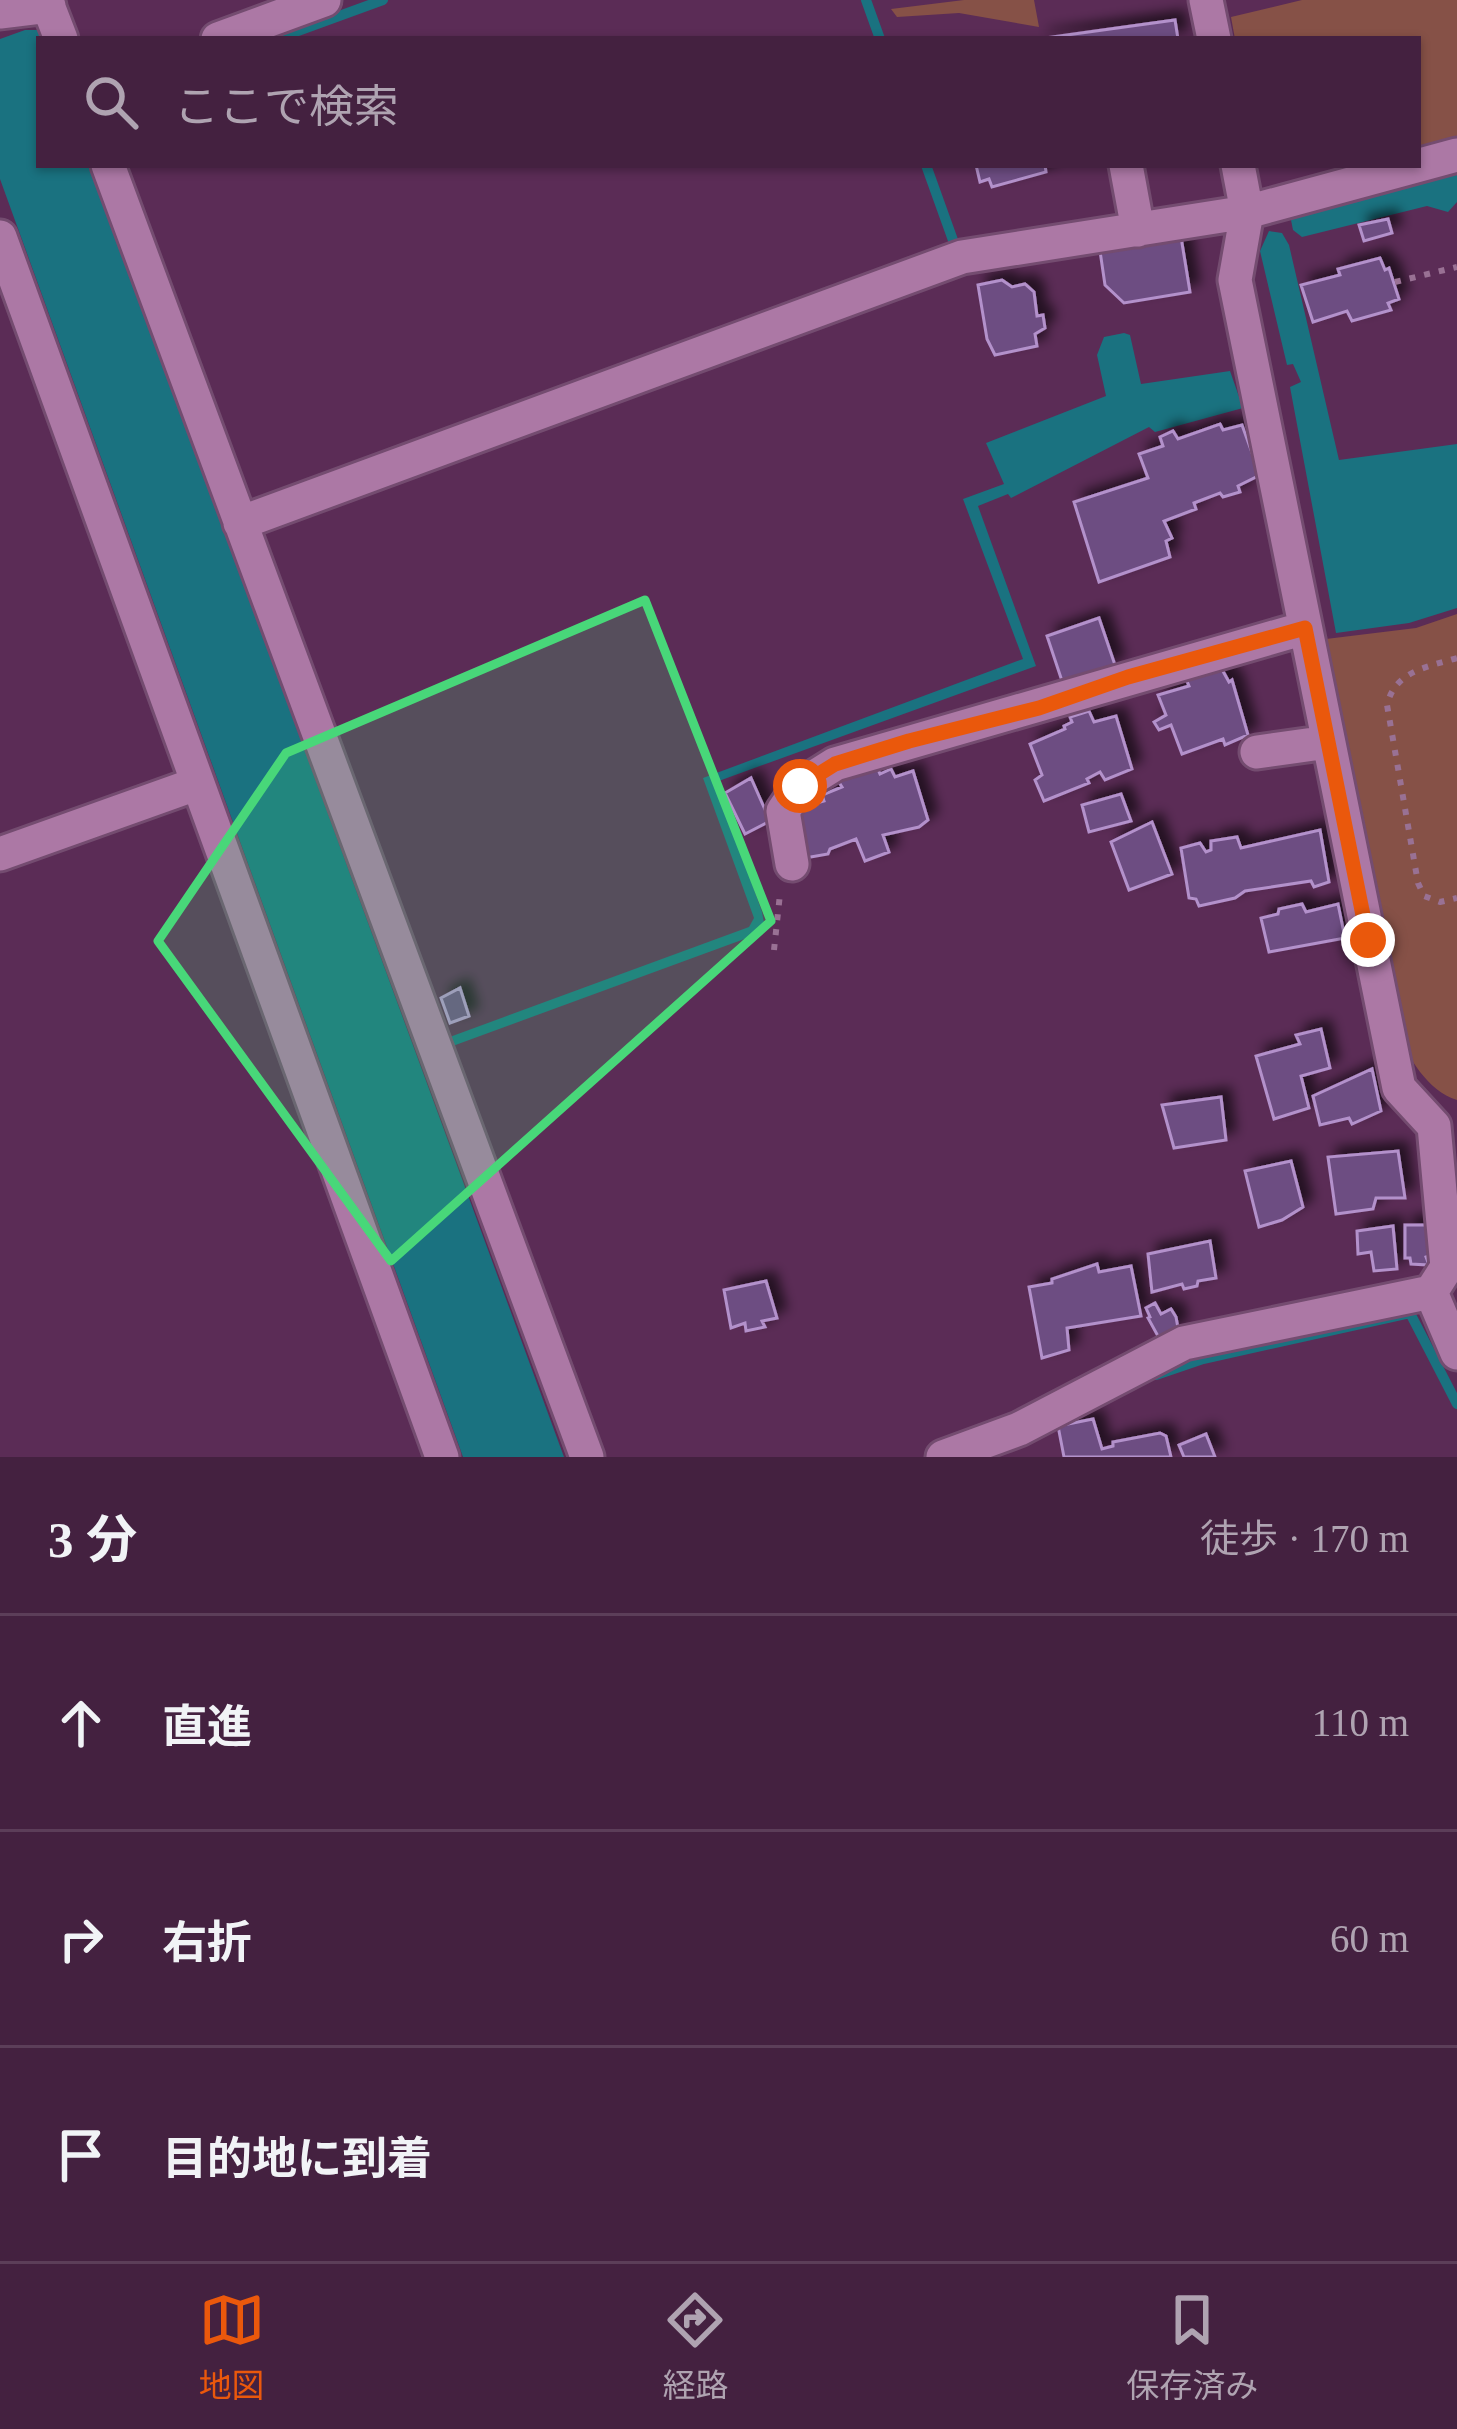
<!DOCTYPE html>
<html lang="ja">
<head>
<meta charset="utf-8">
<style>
	body { margin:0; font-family:"Times New Roman","Noto Sans JP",serif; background:#4e2e4b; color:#f1f3f6 }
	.stop { position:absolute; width:36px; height:36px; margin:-27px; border:9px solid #ea580c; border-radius:50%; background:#fff }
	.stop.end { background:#ea580c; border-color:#fff; box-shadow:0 3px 12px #0008 }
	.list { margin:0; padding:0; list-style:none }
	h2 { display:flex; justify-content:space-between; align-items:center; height:156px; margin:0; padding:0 48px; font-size:51px }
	h2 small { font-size:39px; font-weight:400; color:#afa3b1 }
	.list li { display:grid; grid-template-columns:78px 1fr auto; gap:36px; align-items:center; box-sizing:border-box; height:216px; padding:0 48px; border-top:3px solid #5c3e59 }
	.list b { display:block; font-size:45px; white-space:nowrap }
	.list em { font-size:39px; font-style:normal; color:#afa3b1 }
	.icon { flex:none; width:66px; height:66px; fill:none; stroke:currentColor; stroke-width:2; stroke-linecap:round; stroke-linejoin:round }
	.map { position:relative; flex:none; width:1457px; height:1457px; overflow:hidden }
	.search { position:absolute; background:#442140; box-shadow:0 3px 9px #0004; left:36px; right:36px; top:36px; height:132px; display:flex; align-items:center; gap:30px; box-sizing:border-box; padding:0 42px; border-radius:0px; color:#afa3b1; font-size:45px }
	.sheet { height:804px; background:#442140 }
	nav { display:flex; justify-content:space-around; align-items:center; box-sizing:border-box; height:168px; border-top:3px solid #5c3e59; background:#442140; font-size:33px; color:#afa3b1 }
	nav a { display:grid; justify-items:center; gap:6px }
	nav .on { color:#ea580c }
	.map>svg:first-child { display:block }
	.green { fill:#865147 }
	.water { fill:#1a7280 }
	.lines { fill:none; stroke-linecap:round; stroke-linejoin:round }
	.stream { stroke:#1a7280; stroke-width:10 }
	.building { fill:#6d4d82; stroke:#b391cb; stroke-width:3; filter:url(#shadow) }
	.minor-casing { stroke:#744c70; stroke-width:39 }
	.path { stroke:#997194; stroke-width:6; stroke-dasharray:6 9; stroke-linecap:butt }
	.minor { stroke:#ac78a5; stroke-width:33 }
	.route { stroke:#ea580c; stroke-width:15 }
	.marked { fill:#48d779; fill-opacity:0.2; stroke:#48d779; stroke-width:9; stroke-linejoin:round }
</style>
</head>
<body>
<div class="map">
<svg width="1457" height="1457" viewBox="0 0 1457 1457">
	<defs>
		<filter id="shadow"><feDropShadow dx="9" dy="-9" stdDeviation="6" flood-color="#0009"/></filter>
	</defs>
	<rect width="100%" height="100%" fill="#5b2c56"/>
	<path class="green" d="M964 0H1034L1039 27 959 13 897 17 891 9Z
		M1302 0H1457V148L1418 156V39H1235L1231 17Z
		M1457 614V1100C1427 1091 1409 1057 1396 1031L1326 639 1416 628Z"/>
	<path class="water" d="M25 30H39L42 39H39V165H90L564 1457H463L0 179V39Z
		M1457 174V202L1448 212 1427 206 1302 237 1293 230 1290 215Z
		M1269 231 1282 233 1289 245 1339 460 1457 444V608L1409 623 1336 633 1290 387 1301 382 1293 364 1287 365 1260 251Z
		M1124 333 1130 335 1141 384 1230 371 1243 408 1155 432 1149 427 1011 498 1008 494 978 506 1036 666 716 782 762 912 764 923 758 934 450 1047 447 1038 749 927 754 918 703 778 1023 659 963 499 1004 484 986 443 1106 396 1097 355 1104 337Z"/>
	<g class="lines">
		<path class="stream" d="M866 0 880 39
			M276 39 383 0
			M926 165 954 243
			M1156 1375 1203 1359 1410 1313 1457 1404"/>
	</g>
	<path class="building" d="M1175 20 1178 39H1038Z
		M976 165H1045L1046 172 992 187 989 179 980 182Z
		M1388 219 1392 233 1364 241 1359 225Z
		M1181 237 1190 292 1124 303 1105 285 1100 251Z
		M1380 258 1385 270 1389 268 1399 299 1388 303 1391 310 1352 321 1347 311 1313 322 1301 285 1340 275 1338 269Z
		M1002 280 1012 287 1025 284 1034 292 1037 316 1043 315 1045 328 1035 334 1037 346 995 355 987 339 978 285Z
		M1220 424 1223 430 1242 425 1260 475 1238 486 1240 492 1223 497 1220 493 1194 503 1196 509 1164 521 1172 538 1166 541 1170 557 1099 582 1074 502 1148 478 1139 454 1163 446 1160 437 1173 431 1178 439Z
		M1099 618 1115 665 1063 684 1047 636Z
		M1219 664 1229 682 1232 680 1248 735 1225 745 1223 739 1182 754 1171 725 1159 730 1154 722 1166 715 1158 695 1189 686 1184 674Z
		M1089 711 1094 722 1116 716 1132 769 1105 780 1100 772 1087 779 1089 783 1044 801 1035 780 1042 775 1030 744 1065 729 1064 726 1072 722 1070 717Z
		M874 760 880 774 891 769 895 777 913 771 928 820 919 827 883 835 889 852 865 861 856 839 830 849 828 854 805 858 792 810 824 801 822 795 842 787 837 779Z
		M751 778 770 821 745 834 725 793Z
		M1121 794 1131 821 1089 832 1082 805Z
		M1152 822 1172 874 1129 890 1111 842Z
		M1320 830 1329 882 1314 887 1311 881 1245 891 1235 898 1199 906 1196 899 1189 898 1181 848 1200 843 1206 852 1211 850V841L1237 837 1241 848Z
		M1302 904 1306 912 1338 904 1345 938 1269 952 1261 918 1278 914 1279 909Z
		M460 988 469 1016 450 1023 441 998Z
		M1321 1029 1330 1068 1301 1076 1309 1108 1274 1119 1256 1056 1300 1044 1296 1035Z
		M1372 1069 1381 1111 1352 1124 1349 1118 1320 1125 1313 1096Z
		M1221 1097 1226 1140 1174 1148 1162 1105Z
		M1398 1151 1405 1198H1376L1373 1209 1336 1214 1328 1157Z
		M1291 1161 1303 1207 1282 1220 1259 1227 1245 1171Z
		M1405 1225H1428L1432 1255 1426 1257 1429 1265 1411 1264 1410 1258H1405Z
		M1393 1226 1397 1269 1374 1271 1371 1252 1358 1254 1357 1231Z
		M1210 1241 1216 1278 1198 1281 1197 1286 1184 1289 1182 1284 1152 1292 1148 1254Z
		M1097 1264 1099 1272 1131 1266 1141 1316 1067 1328 1069 1350 1042 1358 1029 1287 1052 1283V1279Z
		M766 1281 777 1318 762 1321 765 1327 746 1331 745 1323 731 1328 724 1290Z
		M1155 1303 1161 1314 1171 1309 1176 1317 1178 1328 1159 1338 1148 1318 1150 1317 1146 1308Z
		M1093 1419 1102 1449 1113 1446V1442L1160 1433 1166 1436 1171 1457H1064L1058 1426Z
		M1206 1434 1215 1457H1184L1179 1445Z"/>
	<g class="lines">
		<g class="minor-casing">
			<path id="minor" d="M46 0 61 39
				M1206 0 1214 39
				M0 12 49 6
				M218 39 324 0
				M108 165 587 1457
				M1126 165 1138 230
				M0 237 442 1457
				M240 523 962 257 1247 212 1457 155
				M1257 752 1328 742
				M0 854 196 784
				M792 864 783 811 800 786 835 764 1305 628
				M1431 1292 1457 1353
				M943 1457 1019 1429 1184 1343 1431 1292 1447 1267 1434 1126 1399 1088 1235 280 1247 212 1238 165"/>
		</g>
		<path class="path" d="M1395 282 1457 267
			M1457 658C1427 667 1395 671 1387 705L1418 883 1424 896 1440 902 1457 898
			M774 950 780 894"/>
		<use href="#minor" class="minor"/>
	</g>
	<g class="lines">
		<path class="route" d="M800 786 835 764 909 741 1039 708 1128 677 1305 628 1368 940"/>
	</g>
	<path class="marked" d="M645 600 771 921 391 1261 158 941 286 753Z"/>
</svg>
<div class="stop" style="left:800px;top:786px"></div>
<div class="stop end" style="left:1368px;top:940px"></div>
<div class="search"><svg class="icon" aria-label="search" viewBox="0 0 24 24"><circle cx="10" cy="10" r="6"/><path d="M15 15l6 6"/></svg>ここで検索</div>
</div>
<section class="sheet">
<h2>3 分<small>徒歩 · 170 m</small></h2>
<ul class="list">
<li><svg class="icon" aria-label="ahead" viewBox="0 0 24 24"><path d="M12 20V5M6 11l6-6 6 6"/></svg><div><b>直進</b></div><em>110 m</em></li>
<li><svg class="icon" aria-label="right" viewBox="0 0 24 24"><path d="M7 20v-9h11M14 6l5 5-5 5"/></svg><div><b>右折</b></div><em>60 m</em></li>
<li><svg class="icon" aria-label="arrive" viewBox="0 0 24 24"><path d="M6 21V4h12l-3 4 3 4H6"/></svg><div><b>目的地に到着</b></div></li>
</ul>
</section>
<nav>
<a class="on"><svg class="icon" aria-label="map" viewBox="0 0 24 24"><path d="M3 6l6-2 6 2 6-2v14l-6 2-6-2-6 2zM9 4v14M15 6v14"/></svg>地図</a>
<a><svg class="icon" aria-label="directions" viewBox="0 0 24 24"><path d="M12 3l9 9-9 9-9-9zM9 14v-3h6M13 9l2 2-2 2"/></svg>経路</a>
<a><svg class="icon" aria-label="saved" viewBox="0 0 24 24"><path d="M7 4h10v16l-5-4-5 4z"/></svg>保存済み</a>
</nav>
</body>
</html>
